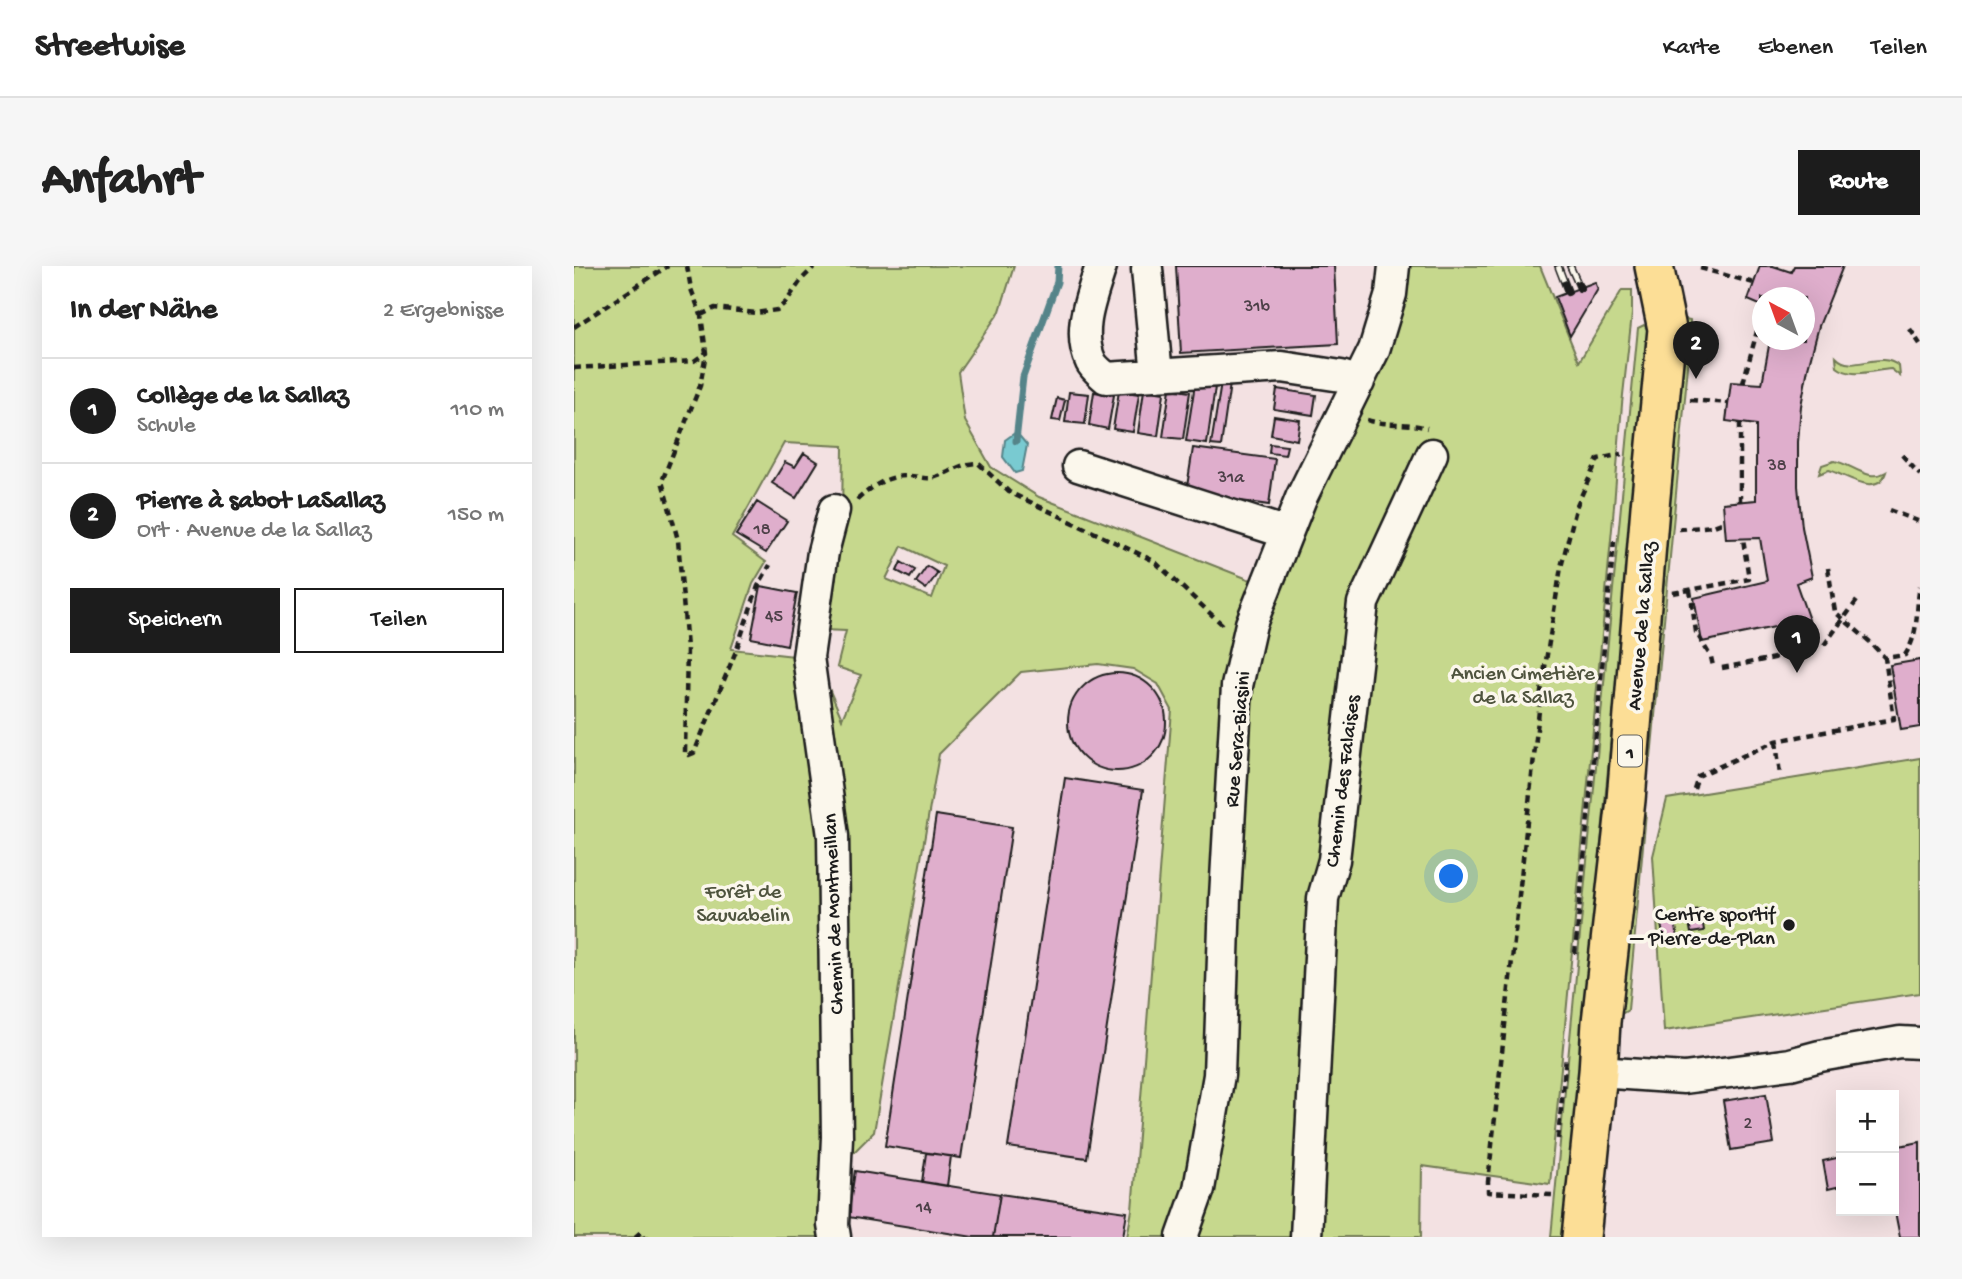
<!DOCTYPE html>
<html lang="de">
<head>
<meta charset="utf-8">
<style>
	body { margin:0; font-family:"Gochi Hand",sans-serif; background:#f6f6f6; color:#222 }
	.controls { position:absolute; right:21px; bottom:21px; display:grid; overflow:hidden; border-radius:0px; box-shadow:0 7px 28px #0002 }
	.controls button { width:63px; height:63px; display:grid; place-items:center; padding:0; border:0; border-bottom:2px solid #e0e0e0; background:#fff; color:#222; font:35px sans-serif }
	.compass { position:absolute; left:1178px; top:21px; width:63px; height:63px; border-radius:50%; background:#fff; box-shadow:0 7px 28px #0002; rotate:319deg }
	.you { position:absolute; left:878px; top:611px; width:24px; height:24px; margin:-18px; border:5px solid #fff; border-radius:50%; background:#1a73e8; box-shadow:0 0 0 10px #1a73e833 }
	.badge { display:grid; place-items:center; width:46px; height:46px; border-radius:50%; background:#1c1c1c; color:#fff; font-size:23px; font-weight:700 }
	.pin { position:absolute; translate:-50% -58px; filter:drop-shadow(0 2px 4px #0008) }
	.pin::after { content:''; position:absolute; top:37px; width:24px; height:21px; background:inherit; clip-path:polygon(0 0,100% 0,50% 100%) }
	.list { margin:0; padding:0; list-style:none }
	h2 { display:flex; justify-content:space-between; align-items:center; height:91px; margin:0; padding:0 28px; font-size:30px }
	h2 small { font-size:23px; font-weight:400; color:#767676 }
	.list li { display:grid; grid-template-columns:46px 1fr auto; gap:21px; align-items:center; box-sizing:border-box; height:105px; padding:0 28px; border-top:2px solid #e0e0e0 }
	.list b { display:block; font-size:26px; white-space:nowrap }
	.list p { margin:0; font-size:23px; white-space:nowrap; color:#767676 }
	.list em { font-size:23px; font-style:normal; color:#767676 }
	.actions { display:flex; gap:14px; padding:21px 28px }
	.actions a { flex:1; padding:16px 0; border:2px solid #1c1c1c; border-radius:0px; text-align:center; font-size:24px; color:#1c1c1c }
	.actions .main { background:#1c1c1c; color:#fff }
	.map { position:relative; flex:none; width:1346px; height:971px; overflow:hidden; border-radius:0px }
	header { display:flex; align-items:center; gap:42px; box-sizing:border-box; height:98px; padding:0 35px; background:#fff; border-bottom:2px solid #e0e0e0 }
	header strong { font-size:33px }
	nav { display:flex; gap:38px; margin-inline-start:auto; font-size:24px }
	.intro { display:flex; align-items:center; justify-content:space-between; box-sizing:border-box; height:168px; padding:0 42px }
	h1 { margin:0; font-size:49px }
	.button { padding:18px 32px; border-radius:0px; background:#1c1c1c; color:#fff; font-size:24px; font-weight:700 }
	main { display:flex; gap:42px; padding:0 42px }
	aside { flex:1; background:#fff; border-radius:0px; box-shadow:0 7px 28px #0002 }
	.map>svg:first-child { display:block }
	.green { fill:#c6d88d; stroke:#717a54; stroke-width:2; fill-rule:evenodd }
	.water { fill:#79cad1; stroke:#548489; stroke-width:2 }
	.lines { fill:none; stroke-linecap:round; stroke-linejoin:round }
	.stream { stroke:#548489; stroke-width:7 }
	.building { fill:#dfaecc; stroke:#1c1c1c; stroke-width:2 }
	.minor-casing { stroke:#1c1c1c; stroke-width:35 }
	.major-casing { stroke:#1c1c1c; stroke-width:42 }
	.path { stroke:#1c1c1c; stroke-width:4.5; stroke-dasharray:7 5; stroke-linecap:butt }
	.minor { stroke:#fbf7ec; stroke-width:30 }
	.major { stroke:#fcde96; stroke-width:37 }
	.rail-casing { stroke:#1c1c1c; stroke-width:8 }
	.rail { stroke:#fbf7ec; stroke-width:5; stroke-dasharray:16; stroke-linecap:butt }
	.poi-dot { fill:#1c1c1c; stroke:#fbf7ec; stroke-width:2.5 }
	.labels { text-anchor:middle; stroke-width:7; stroke-linejoin:round; paint-order:stroke }
	.number-label { font-size:18px; fill:#4d4048 }
	.shield { fill:#fbf7ec; stroke:#5f5e5a; stroke-width:2 }
	.shield-label { font-size:19px; font-weight:bold; fill:#1c1c1c }
	.street-label { font-size:21px; fill:#1c1c1c; stroke:#fbf7ec }
	.park-label { font-size:21px; fill:#4f543e; stroke:#fbf7ec }
	.poi-label { font-size:21px; fill:#1c1c1c; stroke:#fbf7ec; text-anchor:end }
</style>
</head>
<body>
<header>
<strong>Streetwise</strong>
<nav><a>Karte</a><a>Ebenen</a><a>Teilen</a></nav>
</header>
<div class="intro"><h1>Anfahrt</h1><a class="button">Route</a></div>
<main>
<aside>
<h2>In der Nähe<small>2 Ergebnisse</small></h2>
<ul class="list">
<li><span class="badge">1</span><div><b>Collège de la Sallaz</b><p>Schule</p></div><em>110 m</em></li>
<li><span class="badge">2</span><div><b>Pierre à sabot LaSallaz</b><p>Ort · Avenue de la Sallaz</p></div><em>150 m</em></li>
</ul>
<div class="actions"><a class="main">Speichern</a><a>Teilen</a></div>
</aside>
<div class="map">
<svg width="1346" height="971" viewBox="0 0 1346 971">
	<rect width="100%" height="100%" fill="#f3e1e2"/>
	<filter id="ink" filterUnits="userSpaceOnUse"><feTurbulence type="fractalNoise" baseFrequency=".0143" numOctaves="2"/><feDisplacementMap in="SourceGraphic" scale="14" xChannelSelector="R" yChannelSelector="G"/><feConvolveMatrix kernelMatrix="1 2 1 2 8 2 1 2 1" color-interpolation-filters="sRGB"/></filter>
	<g filter="url(#ink)">
		<path class="green" d="M0 0H440L426 45 384 106 391 155 417 201 465 231 674 313 700 319 831 0H966L1005 96 1048 24H1058V48L1048 138 1039 252 976 918 848 900 847 971H553L558 944 598 444 584 418 559 403 524 398 447 406 365 488 300 866 268 898 252 971H0ZM210 177 269 180 268 252 248 364 272 365 263 401 287 409 268 453 247 404 229 391 157 383 179 318 192 296 158 271ZM328 280 370 300 358 332 312 313Z
			M1107 52 1116 54V79L1077 492 1070 490Z
			M1070 59 1073 63 1074 79 990 971H977C1008 668 1033 365 1064 62Z
			M1262 91C1279 109 1304 83 1325 100L1326 110 1317 103C1299 104 1278 113 1263 101Z
			M1260 195C1277 197 1294 217 1312 206 1304 232 1272 209 1255 204L1245 208 1248 199Z
			M1346 492V727L1090 765 1079 590 1093 533Z
			M1064 546 1072 547 1054 744 1049 747 1046 744Z"/>
		<path class="water" d="M442 166 453 179 448 205 441 207 429 191 431 174Z"/>
		<g class="lines">
			<path class="stream" d="M442 175 449 111 483 16 484 0"/>
		</g>
		<path class="building" d="M602 0H760L764 78 607 87Z
			M1186 0H1199L1217 6 1220 0H1269L1245 60 1234 102 1227 140 1224 176V220L1228 261 1238 311 1222 317 1235 354 1128 376 1120 332 1193 315 1186 272 1152 273 1149 237 1182 234V159L1152 155 1157 116 1188 118 1196 74H1230V32H1188V40L1174 34Z
			M1021 16 1024 23 996 70 981 31Z
			M647 117 656 118 647 180 637 179Z
			M621 118 641 121 633 178 612 175Z
			M596 123 616 126 609 173 589 171Z
			M703 123 742 129 739 149 700 143Z
			M570 124 590 127 584 170 564 167Z
			M545 125 565 128 559 166 539 163Z
			M495 126 515 128 511 158 491 156Z
			M520 126 540 129 534 163 515 159Z
			M483 132 491 134 486 155 478 154Z
			M700 150 726 154 723 174 697 169Z
			M696 178 713 180 711 189 695 187Z
			M619 182 701 193 695 239 612 227Z
			M230 187 244 196 222 232 198 217 211 196 221 201Z
			M183 236 213 255 192 287 162 269Z
			M327 296 341 304 336 312 323 305Z
			M353 300 364 307 352 323 342 316Z
			M187 320 223 327 213 379 177 372Z
			M1346 394V461L1327 464 1316 399Z
			M494 456a49 49 0 1 1 98 0a49 49 0 1 1-98 0Z
			M491 512 569 524 513 892 434 881Z
			M362 549 438 561 387 892 311 880Z
			M1127 643 1130 665 1117 667 1113 645Z
			M1100 650 1104 672 1090 675 1086 652Z
			M1192 828 1200 877 1157 884 1149 835Z
			M1346 876V971H1326L1320 941V881Z
			M352 887 377 890 373 920 348 916Z
			M1267 891V920L1254 923 1249 895Z
			M281 905 426 928 419 971H399L274 951Z
			M426 928 553 946 549 971H419Z"/>
		<g class="lines">
			<g class="minor-casing">
				<path id="minor" d="M527 0C518 30 502 65 517 96 520 102 527 107 532 112L708 101 767 110 785 116
					M573 3 583 109
					M504 200 713 267
					M260 244 249 286 234 391 259 570 263 871 259 959 261 971
					M1024 806 1110 812 1216 798 1246 790 1326 776 1346 777
					M608 971 625 923 645 809 651 631 663 420 677 358 727 232 800 84 817 28 820 0
					M732 971 749 632 760 594 789 337 858 188"/>
			</g>
			<g class="major-casing">
				<path id="major" d="M1007 971 1024 806 1027 756 1052 534 1076 241 1093 63 1080 0"/>
			</g>
			<path class="path" d="M113 0 117 23 127 49 132 87 126 120 88 215 104 274 113 382 111 487 115 489 120 487 162 385 184 320 196 299
				M1203 1V0
				M1126 2 1180 17
				M127 49 141 42 182 47 203 44 212 36 228 13 241 0
				M0 61 94 0
				M1336 63 1346 78
				M0 102 120 95 132 87
				M1169 117 1188 47
				M1116 134 1155 137
				M793 154C813 160 833 156 853 162
				M1328 189 1346 209
				M283 234C299 220 313 209 336 210 343 210 350 213 358 212 375 208 385 197 404 197L435 226 580 295 651 361
				M1166 236V157
				M1315 244 1346 256
				M1105 263 1140 260 1150 256
				M1254 302 1261 346 1295 375 1311 392
				M1116 324 1122 366 1137 391 1139 400
				M1099 327 1175 313 1169 273
				M1250 379 1285 332
				M1148 402 1221 388
				M1202 475 1206 509
				M1120 523 1124 510 1202 475 1320 453 1311 392 1331 389C1346 366 1341 346 1346 320
				M1001 688 1040 275
				M984 873 992 791
				M978 929 914 926V916L967 426 987 301 1003 239 1024 193 1048 188
				M61 971 67 966 69 971"/>
			<use href="#minor" class="minor"/>
			<use href="#major" class="major"/>
			<g class="rail-casing">
				<path id="rail" d="M984 0 994 26
					M996 0 1006 22"/>
			</g>
			<use href="#rail" class="rail"/>
		</g>
	</g>
	<circle class="poi-dot" cx="1215" cy="659" r="7"/>
	<g class="labels">
		<g class="number-label">
			<text x="683" y="45">31b</text>
			<text x="1203" y="204">38</text>
			<text x="657" y="216">31a</text>
			<text x="188" y="268">18</text>
			<text x="200" y="355">45</text>
			<text x="1174" y="862">2</text>
			<text x="350" y="946">14</text>
		</g>
		<rect class="shield" x="1044" y="469.5" width="24" height="31" rx="5"/>
		<g class="shield-label">
			<text x="1056" y="492">1</text>
		</g>
		<g class="street-label">
			<text transform="translate(1066 360) rotate(-85)" y="7">Avenue de la Sallaz</text>
			<text transform="translate(662 473) rotate(-85)" y="7">Rue Sera-Biasini</text>
			<text transform="translate(767 515) rotate(-83)" y="7">Chemin des Falaises</text>
			<text transform="translate(258 648) rotate(-92)" y="7">Chemin de Montmeillan</text>
		</g>
		<g class="park-label">
			<text x="949" y="413">Ancien Cimetière<tspan x="949" dy="24">de la Sallaz</tspan></text>
			<text x="169" y="631">Forêt de<tspan x="169" dy="24">Sauvabelin</tspan></text>
		</g>
		<g class="poi-label">
			<text x="1201" y="654">Centre sportif<tspan x="1201" dy="24">– Pierre-de-Plan</tspan></text>
		</g>
	</g>
</svg>
<div class="controls">
<button>+</button>
<button>−</button>
</div>
<svg class="compass" viewBox="-18 -18 36 36"><path d="M0-13l5 13h-10z" fill="#e53935"/><path d="M0 13l5-13h-10z" fill="#767676"/></svg>
<div class="you"></div>
<div class="pin badge" style="left:1223px;top:407px">1</div>
<div class="pin badge" style="left:1122px;top:113px">2</div>
</div>
</main>
</body>
</html>
